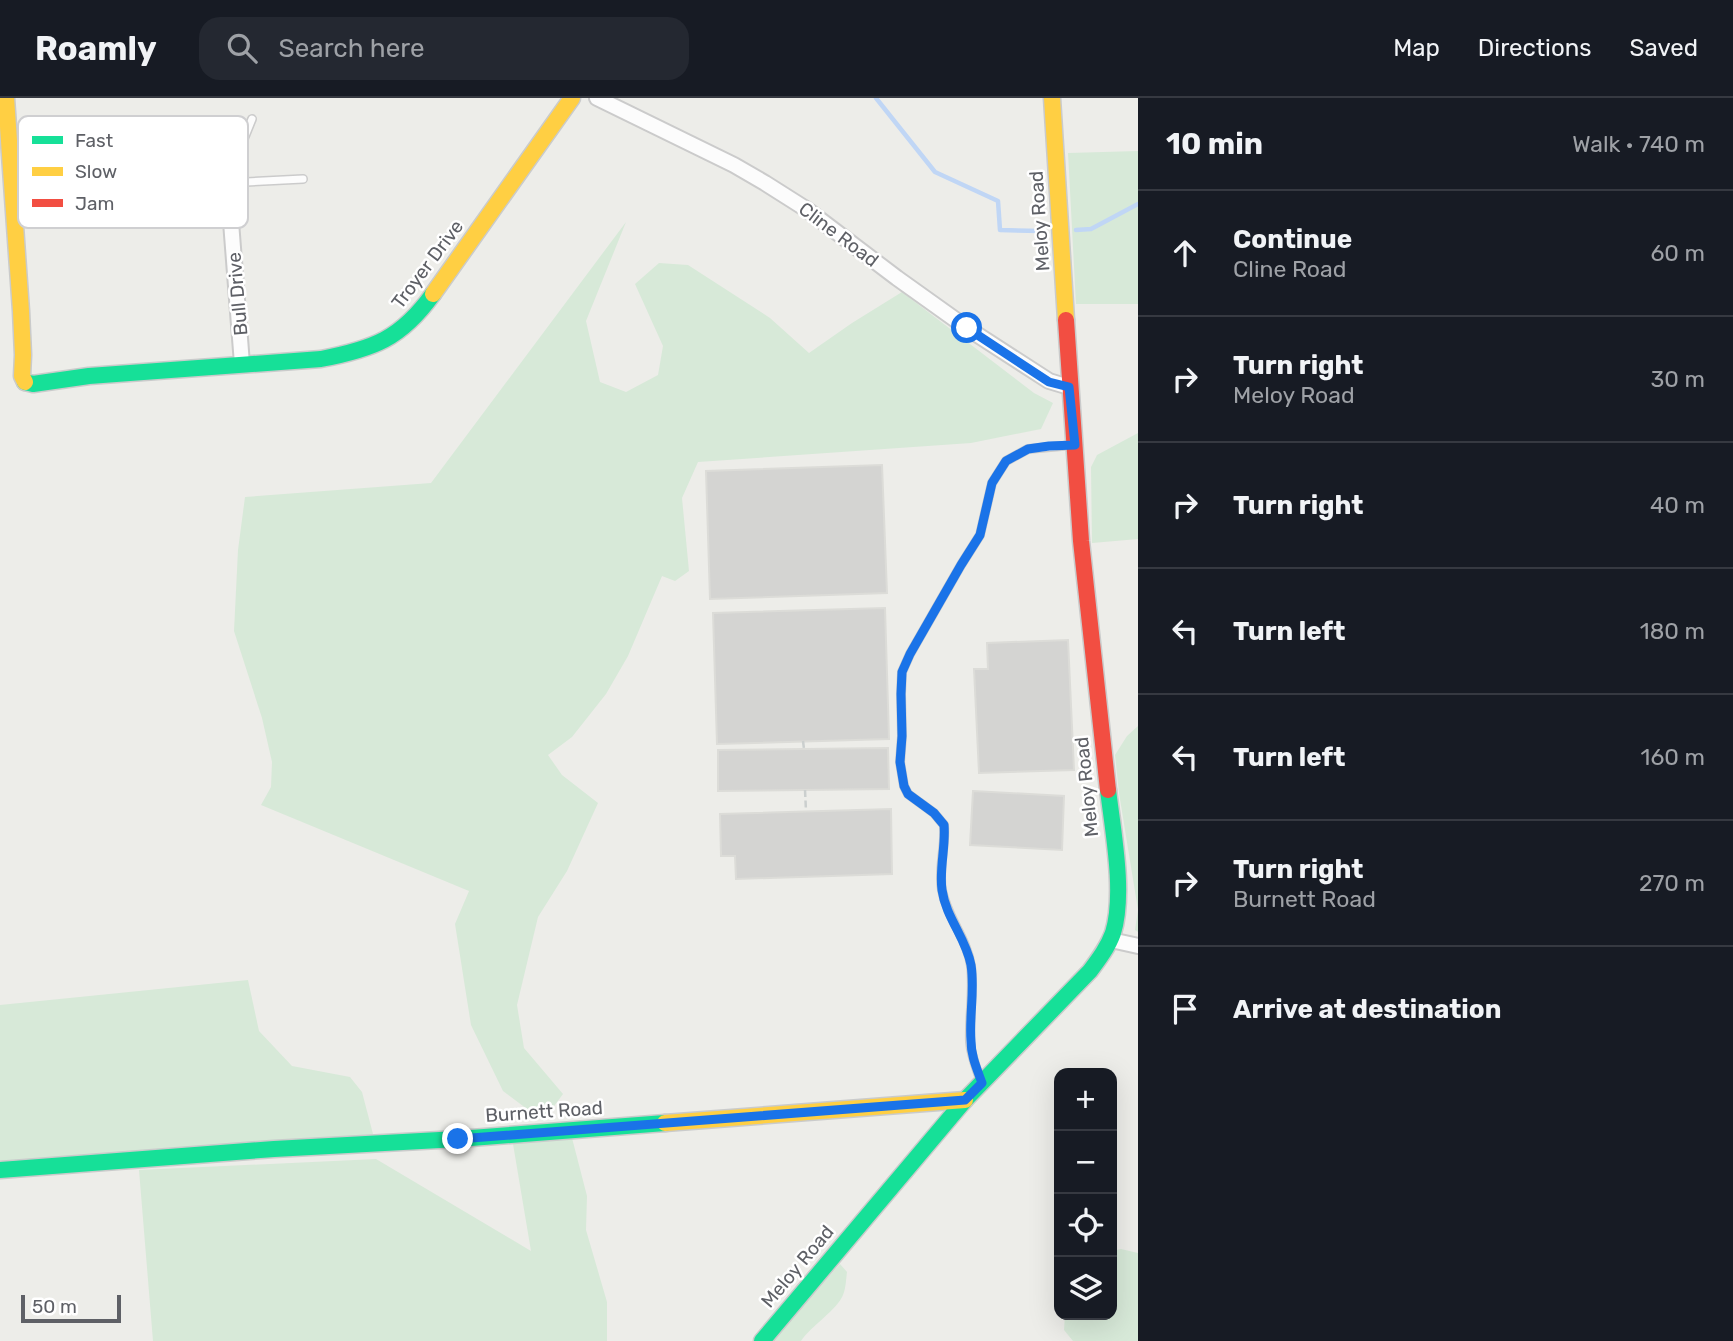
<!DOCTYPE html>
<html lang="en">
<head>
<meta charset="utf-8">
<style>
	body { margin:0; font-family:Rubik,sans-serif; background:#242831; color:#f1f3f6 }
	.controls { position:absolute; right:21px; bottom:21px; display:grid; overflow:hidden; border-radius:14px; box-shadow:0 7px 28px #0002 }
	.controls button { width:63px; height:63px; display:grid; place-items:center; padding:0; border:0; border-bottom:2px solid #363941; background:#171b24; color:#f1f3f6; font:35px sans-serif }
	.scale { position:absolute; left:21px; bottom:18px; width:100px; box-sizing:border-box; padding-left:7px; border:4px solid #5e6066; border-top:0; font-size:19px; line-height:24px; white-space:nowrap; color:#5e6066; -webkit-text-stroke:5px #fff; paint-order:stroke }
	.stop { position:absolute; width:21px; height:21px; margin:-16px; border:5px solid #1a73e8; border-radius:50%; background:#fff }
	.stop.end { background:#1a73e8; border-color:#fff; box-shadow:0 2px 7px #0008 }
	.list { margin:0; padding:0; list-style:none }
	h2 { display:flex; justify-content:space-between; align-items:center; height:91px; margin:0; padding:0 28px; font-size:30px }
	h2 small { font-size:23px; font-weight:400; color:#9ea1a6 }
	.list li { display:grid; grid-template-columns:46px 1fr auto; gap:21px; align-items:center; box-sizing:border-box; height:126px; padding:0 28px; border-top:2px solid #363941 }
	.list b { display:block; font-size:26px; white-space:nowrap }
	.list p { margin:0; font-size:23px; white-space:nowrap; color:#9ea1a6 }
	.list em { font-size:23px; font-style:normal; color:#9ea1a6 }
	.icon { flex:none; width:38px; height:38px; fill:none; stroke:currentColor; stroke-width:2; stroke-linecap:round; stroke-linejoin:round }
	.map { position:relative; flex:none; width:1138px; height:1243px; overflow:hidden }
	header { display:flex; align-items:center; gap:42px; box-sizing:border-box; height:98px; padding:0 35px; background:#171b24; border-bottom:2px solid #363941 }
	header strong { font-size:33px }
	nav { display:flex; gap:38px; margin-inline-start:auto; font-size:24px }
	.search { width:490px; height:63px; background:#242831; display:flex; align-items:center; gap:18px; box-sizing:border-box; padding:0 24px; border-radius:21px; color:#9ea1a6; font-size:26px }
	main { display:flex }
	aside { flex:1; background:#171b24 }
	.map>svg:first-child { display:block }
	.green { fill:#d7e9d8 }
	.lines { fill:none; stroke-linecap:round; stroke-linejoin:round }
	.stream { stroke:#c0d6f5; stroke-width:4.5 }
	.building { fill:#d4d4d2; stroke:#dcdcd8; stroke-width:2 }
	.lane-casing { stroke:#cbcbcb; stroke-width:10 }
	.street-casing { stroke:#cbcbcb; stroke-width:18 }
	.fast-casing { stroke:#cacbcb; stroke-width:19 }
	.slow-casing { stroke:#cacbcb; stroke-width:19 }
	.jam-casing { stroke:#cacbcb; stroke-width:19 }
	.path { stroke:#cbcfce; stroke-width:2.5; stroke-dasharray:7 3.5; stroke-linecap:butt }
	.lane { stroke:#fcfcfc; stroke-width:7 }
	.street { stroke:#fcfcfc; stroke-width:14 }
	.fast { stroke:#16e098; stroke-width:16 }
	.slow { stroke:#ffcf43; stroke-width:16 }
	.jam { stroke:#f24e42; stroke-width:16 }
	.route { stroke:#1a73e8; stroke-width:9 }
	.labels { text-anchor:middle; stroke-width:5; stroke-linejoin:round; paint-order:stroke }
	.street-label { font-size:19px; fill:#5e6066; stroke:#fff }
	.key { fill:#fff; stroke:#cfcfd1; stroke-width:2 }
	.key-label { font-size:19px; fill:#5e6066 }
</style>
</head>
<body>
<header>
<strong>Roamly</strong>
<div class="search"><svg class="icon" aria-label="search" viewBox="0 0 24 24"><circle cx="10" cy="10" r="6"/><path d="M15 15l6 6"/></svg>Search here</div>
<nav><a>Map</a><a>Directions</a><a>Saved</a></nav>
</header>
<main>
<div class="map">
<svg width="1138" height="1243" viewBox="0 0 1138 1243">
	<rect width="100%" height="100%" fill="#edede9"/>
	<path class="green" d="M1138 53V206H1076L1068 55Z
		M626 124 586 223 600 284 626 294 658 277 663 248 635 186 659 165 688 167 770 220 809 255 852 225 902 194 1034 295 1053 305 1041 331 971 345 698 364 682 400 689 473 675 483 662 478 628 558 606 596 572 639 548 657 562 677 598 705 567 773 538 819 517 907 524 950 563 996 543 1023 503 993 471 927 455 826 469 793 261 707 271 689 272 664 262 620 234 533 238 452 245 399 431 385Z
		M1138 335V441L1092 445 1091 369 1097 357Z
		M1138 628V834L1135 832 1138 812 1119 695 1115 657 1127 638Z
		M248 882 259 933 292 968 350 979 362 994 373 1036 366 1046 0 1072V907Z
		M512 1040H572L587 1098 586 1132 607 1204V1243H153L139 1072 376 1061 531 1153Z
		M1121 1151 1138 1155V1243H1073L1064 1232 1065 1217H1112V1153Z
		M840 1166 847 1174C846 1181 846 1190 843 1197 837 1212 811 1228 801 1243H773L780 1232Z"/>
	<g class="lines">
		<path class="stream" d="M876 0 935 74 998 103 1000 132 1040 133
			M1076 132 1091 131 1138 106"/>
	</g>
	<path class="building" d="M882 367 887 495 710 501 706 373Z
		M885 510 889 641 717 646 713 515Z
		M1068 542 1074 672 979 675 974 571H988L987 545Z
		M888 650 889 691 718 693V652Z
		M973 693 1064 698 1062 752 970 747Z
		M891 711 892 776 736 781 735 758H721L720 716Z"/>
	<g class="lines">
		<g class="lane-casing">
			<path id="lane" d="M195 38 228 85 303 81
				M228 85 241 48 252 21
				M980 981C976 969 971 957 970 944 969 919 974 893 971 868 967 840 947 820 942 792 938 771 946 748 944 727L934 715 908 696 904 688 900 664 902 638 901 596 902 574 910 556 961 467 980 437 992 385 1006 363 1028 351 1073 347"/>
		</g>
		<g class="street-casing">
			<path id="street" d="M597 0 734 67 765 85 806 111 897 180 967 230 1049 283 1069 289
				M228 85 242 266
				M1111 842 1138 848"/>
		</g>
		<g class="fast-casing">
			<path id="fast" d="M25 284 33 286 89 278 321 261C373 251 401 241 433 196
				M0 1072 274 1051 458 1041 665 1025
				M762 1243 965 1002 1090 873C1099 861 1108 849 1113 835 1125 796 1113 733 1108 692"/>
		</g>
		<g class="slow-casing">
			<path id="slow" d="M6 0 21 213 23 257 22 278 25 284
				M1052 0 1066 222
				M433 196 572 0
				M665 1025 965 1002"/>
		</g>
		<g class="jam-casing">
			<path id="jam" d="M1066 222 1081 443 1108 692"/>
		</g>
		<path class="path" d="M803 643 804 651
			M805 692 806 713"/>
		<use href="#lane" class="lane"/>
		<use href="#street" class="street"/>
		<use href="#fast" class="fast"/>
		<use href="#slow" class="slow"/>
		<use href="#jam" class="jam"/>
	</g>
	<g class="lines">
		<path class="route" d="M458 1041 965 1002 982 985C977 971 971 958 971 943 969 918 975 892 971 867 966 840 946 820 942 792 939 771 946 748 944 727L934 715 908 696 904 688 900 664 902 638 901 596 902 574 910 556 961 467 980 437 992 385 1006 363 1028 351 1049 348 1075 347 1069 289 1049 284 967 230"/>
	</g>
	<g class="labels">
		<g class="street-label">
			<text transform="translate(1039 123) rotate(-94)" y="7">Meloy Road</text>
			<text transform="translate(839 136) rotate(37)" y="7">Cline Road</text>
			<text transform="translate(427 166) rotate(-53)" y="7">Troyer Drive</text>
			<text transform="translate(237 196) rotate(-95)" y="7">Bull Drive</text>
			<text transform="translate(1086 689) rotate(-96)" y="7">Meloy Road</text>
			<text transform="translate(544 1013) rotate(-4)" y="7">Burnett Road</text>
			<text transform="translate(797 1168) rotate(-50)" y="7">Meloy Road</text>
		</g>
	</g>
	<rect x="18" y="18" width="230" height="112" rx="10" class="key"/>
	<rect x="32" y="38" width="31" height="8" fill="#16e098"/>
	<rect x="32" y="69" width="31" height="9" fill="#ffcf43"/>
	<rect x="32" y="101" width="31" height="8" fill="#f24e42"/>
	<g class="key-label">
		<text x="75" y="49">Fast</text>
		<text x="75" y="80">Slow</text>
		<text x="75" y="112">Jam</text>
	</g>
</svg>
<div class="controls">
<button>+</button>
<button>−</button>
<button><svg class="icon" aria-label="locate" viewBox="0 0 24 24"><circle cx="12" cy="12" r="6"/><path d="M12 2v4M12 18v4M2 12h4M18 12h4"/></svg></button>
<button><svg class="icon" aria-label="layers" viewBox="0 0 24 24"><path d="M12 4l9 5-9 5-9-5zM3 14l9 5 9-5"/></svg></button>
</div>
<div class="scale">50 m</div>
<div class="stop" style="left:967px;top:230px"></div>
<div class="stop end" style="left:458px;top:1041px"></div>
</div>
<aside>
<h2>10 min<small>Walk · 740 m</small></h2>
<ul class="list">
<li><svg class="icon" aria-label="ahead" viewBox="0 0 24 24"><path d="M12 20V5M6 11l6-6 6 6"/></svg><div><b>Continue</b><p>Cline Road</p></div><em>60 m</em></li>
<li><svg class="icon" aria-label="right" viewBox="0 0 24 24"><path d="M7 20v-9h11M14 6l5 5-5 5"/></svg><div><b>Turn right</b><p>Meloy Road</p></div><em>30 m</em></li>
<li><svg class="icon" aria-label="right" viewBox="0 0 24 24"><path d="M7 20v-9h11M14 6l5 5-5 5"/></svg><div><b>Turn right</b></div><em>40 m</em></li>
<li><svg class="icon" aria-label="left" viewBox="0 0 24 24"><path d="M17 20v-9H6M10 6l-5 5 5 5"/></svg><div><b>Turn left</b></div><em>180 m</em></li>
<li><svg class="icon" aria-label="left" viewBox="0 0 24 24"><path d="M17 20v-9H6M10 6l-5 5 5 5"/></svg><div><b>Turn left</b></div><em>160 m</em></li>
<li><svg class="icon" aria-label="right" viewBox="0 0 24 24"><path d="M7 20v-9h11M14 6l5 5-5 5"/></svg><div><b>Turn right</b><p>Burnett Road</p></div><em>270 m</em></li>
<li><svg class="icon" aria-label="arrive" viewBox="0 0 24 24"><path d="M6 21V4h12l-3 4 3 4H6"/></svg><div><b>Arrive at destination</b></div></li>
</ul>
</aside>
</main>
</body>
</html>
